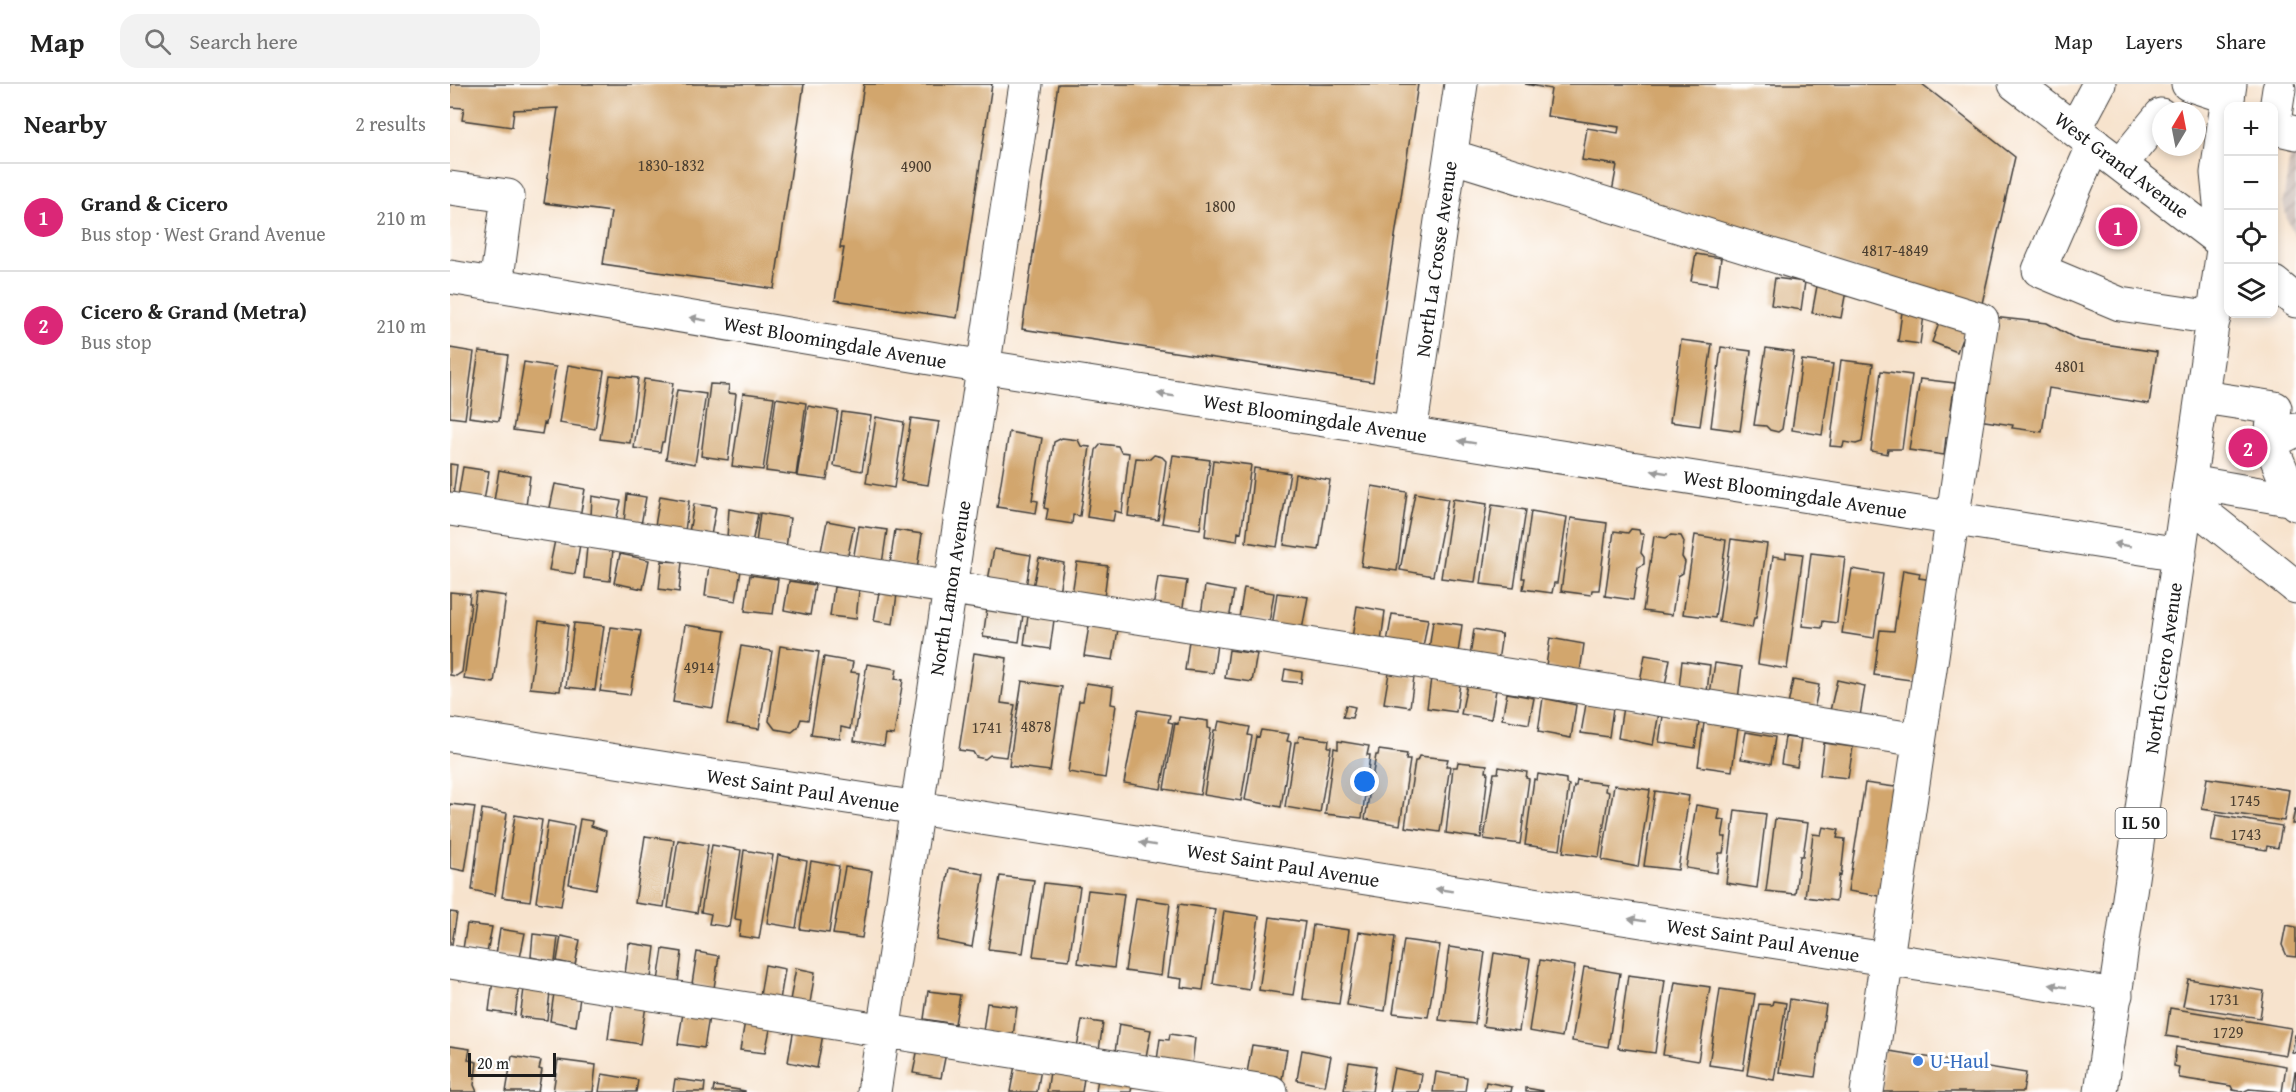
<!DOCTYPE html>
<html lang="en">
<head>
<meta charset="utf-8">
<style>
	body { margin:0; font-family:"Gentium Book Plus",serif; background:#f2f2f2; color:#222 }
	.controls { position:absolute; right:18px; top:18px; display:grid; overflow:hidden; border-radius:12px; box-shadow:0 3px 9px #0003 }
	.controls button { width:54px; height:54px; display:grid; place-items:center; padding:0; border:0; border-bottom:2px solid #e0e0e0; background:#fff; color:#222; font:30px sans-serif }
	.compass { position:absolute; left:1702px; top:18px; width:54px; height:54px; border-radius:50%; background:#fff; box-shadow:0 3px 9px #0003; rotate:10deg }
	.scale { position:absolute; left:18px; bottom:15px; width:88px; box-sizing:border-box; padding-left:6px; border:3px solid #1c1c1c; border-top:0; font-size:16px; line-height:21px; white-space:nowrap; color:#1c1c1c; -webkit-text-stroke:4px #fff; paint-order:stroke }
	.you { position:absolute; left:915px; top:698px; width:21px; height:21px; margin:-15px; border:4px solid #fff; border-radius:50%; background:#1a73e8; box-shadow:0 0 0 9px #1a73e833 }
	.badge { display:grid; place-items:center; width:39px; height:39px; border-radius:50%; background:#db2777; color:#fff; font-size:20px; font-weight:700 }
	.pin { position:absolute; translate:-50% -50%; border:3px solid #fff; box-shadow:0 2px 6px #0006 }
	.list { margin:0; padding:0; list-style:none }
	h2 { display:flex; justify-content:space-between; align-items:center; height:78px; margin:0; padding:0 24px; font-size:26px }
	h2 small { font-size:20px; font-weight:400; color:#767676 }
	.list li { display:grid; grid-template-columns:39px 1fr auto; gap:18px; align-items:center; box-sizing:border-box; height:108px; padding:0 24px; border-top:2px solid #e0e0e0 }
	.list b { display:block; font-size:22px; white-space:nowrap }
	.list p { margin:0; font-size:20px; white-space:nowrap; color:#767676 }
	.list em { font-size:20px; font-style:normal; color:#767676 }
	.icon { flex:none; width:33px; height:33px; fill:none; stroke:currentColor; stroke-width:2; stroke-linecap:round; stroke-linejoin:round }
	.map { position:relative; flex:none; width:1846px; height:1008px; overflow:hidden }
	header { display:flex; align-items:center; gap:36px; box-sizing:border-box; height:84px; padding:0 30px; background:#fff; border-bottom:2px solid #e0e0e0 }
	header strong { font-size:28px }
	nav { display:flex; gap:33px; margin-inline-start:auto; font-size:21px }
	.search { width:420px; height:54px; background:#f2f2f2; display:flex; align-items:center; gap:15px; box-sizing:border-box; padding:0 21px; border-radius:18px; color:#767676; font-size:22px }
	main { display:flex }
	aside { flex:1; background:#fff }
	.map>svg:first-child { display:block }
	.industrial { fill:url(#industrial-furrows) }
	.building { fill:#d2a66d }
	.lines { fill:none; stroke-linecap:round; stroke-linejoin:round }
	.minor-casing { stroke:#3d3a37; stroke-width:35 }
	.major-casing { stroke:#3d3a37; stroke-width:35 }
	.minor { stroke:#fff; stroke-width:33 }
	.major { stroke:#fff; stroke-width:33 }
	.oneway { fill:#999 }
	.shop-dot { fill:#3f7fe0; stroke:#fff; stroke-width:2 }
	.labels { text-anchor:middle; stroke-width:6; stroke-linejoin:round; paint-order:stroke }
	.number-label { font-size:16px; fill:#4a3e30 }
	.shield { fill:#fff; stroke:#606060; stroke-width:1.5 }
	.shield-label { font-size:18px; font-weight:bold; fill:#1c1c1c }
	.street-label { font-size:20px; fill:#1c1c1c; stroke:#fff }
	.shop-label { font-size:20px; fill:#366cbe; stroke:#fff; text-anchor:start }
</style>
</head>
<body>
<header>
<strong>Map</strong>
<div class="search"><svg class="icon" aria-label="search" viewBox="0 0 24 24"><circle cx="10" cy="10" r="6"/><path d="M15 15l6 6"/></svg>Search here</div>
<nav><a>Map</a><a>Layers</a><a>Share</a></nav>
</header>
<main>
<aside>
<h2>Nearby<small>2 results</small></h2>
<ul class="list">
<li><span class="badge">1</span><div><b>Grand &amp; Cicero</b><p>Bus stop · West Grand Avenue</p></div><em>210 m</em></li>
<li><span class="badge">2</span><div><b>Cicero &amp; Grand (Metra)</b><p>Bus stop</p></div><em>210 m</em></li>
</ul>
</aside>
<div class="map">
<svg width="1846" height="1008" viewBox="0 0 1846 1008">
	<defs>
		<pattern id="industrial-furrows" width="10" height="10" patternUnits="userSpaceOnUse" patternTransform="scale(1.5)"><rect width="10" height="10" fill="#cec1ba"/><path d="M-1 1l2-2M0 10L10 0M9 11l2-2" fill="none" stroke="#b0a59f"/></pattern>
	</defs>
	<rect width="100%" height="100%" fill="#fff"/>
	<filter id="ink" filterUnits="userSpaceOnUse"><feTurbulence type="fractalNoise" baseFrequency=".0167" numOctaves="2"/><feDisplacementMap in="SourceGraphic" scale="12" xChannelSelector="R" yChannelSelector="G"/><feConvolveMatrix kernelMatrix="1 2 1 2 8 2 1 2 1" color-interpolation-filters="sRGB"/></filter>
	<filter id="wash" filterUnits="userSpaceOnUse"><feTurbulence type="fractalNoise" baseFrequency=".008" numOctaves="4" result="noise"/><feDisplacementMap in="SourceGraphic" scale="24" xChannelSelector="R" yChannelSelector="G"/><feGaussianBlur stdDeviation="1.35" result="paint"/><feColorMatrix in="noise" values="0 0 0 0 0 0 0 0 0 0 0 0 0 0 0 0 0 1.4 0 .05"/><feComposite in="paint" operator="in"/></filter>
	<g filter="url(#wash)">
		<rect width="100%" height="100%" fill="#f7e3cd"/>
		<path class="industrial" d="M1846 33V153L1837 136 1833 118Z"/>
		<g id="blocks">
			<path class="building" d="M0 0H354L324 205 153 180 161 128 94 119 108 24 64 26 62 43 12 36 14 24 0 23Z
				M414 0H542L507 234 385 216 394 164H390Z
				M608 0H968L923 298 572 245Z
				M1075 0H1472L1565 73 1531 224 1162 108 1167 81 1132 76 1137 44 1168 49 1169 43 1097 32 1101 5Z
				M1246 170 1271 174 1267 201 1241 197Z
				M1325 194 1355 198 1351 226 1321 221Z
				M1367 202 1396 207 1391 234 1362 229Z
				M1452 228 1474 231 1470 260 1448 257Z
				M1542 233 1597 239 1628 256 1707 268 1699 320 1599 304 1592 348 1562 344 1563 341 1528 336Z
				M1491 234 1516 244 1507 268 1482 258Z
				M1231 256 1262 260 1250 342 1220 338Z
				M1271 263 1301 267 1290 347 1261 343Z
				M0 264 24 268 15 335 0 333Z
				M1316 264 1344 268 1332 345 1328 348 1320 346 1316 342 1304 341Z
				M29 267 58 271 49 337 19 333Z
				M1352 276 1383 280 1372 351 1342 346Z
				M1391 276 1423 280 1412 358 1406 360 1394 358 1393 363 1380 362Z
				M74 278 106 283 96 340 94 339 92 350 63 346Z
				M118 281 154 287 145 345 109 339Z
				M1431 287 1462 291 1452 365H1438L1437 370 1421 367Z
				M160 291 188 294 180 359 150 355Z
				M194 295 223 299 214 358H212L210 368 184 364Z
				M1470 295 1505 299 1500 331 1503 332 1500 354 1496 353 1494 371 1459 366Z
				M260 300 279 301 278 309 286 310 278 376 251 372Z
				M227 306 256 310 245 380 216 375Z
				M293 309 324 313 313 386 282 382Z
				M326 314 356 319 346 391 316 387Z
				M358 322 388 327 377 396 347 392Z
				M392 328 421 332 412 387 384 382Z
				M426 333 454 338 444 404 416 399Z
				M461 334 489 338 478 401 451 397Z
				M559 348 592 354 582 416 588 417 586 429 547 423Z
				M612 354 628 356 631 362 640 363 630 432 623 431 622 440 596 436 598 425 594 424 604 358Z
				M651 360 668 362 671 368 679 369 672 429 665 427 663 437 637 433 646 366Z
				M704 371 712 373 716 377 708 436 678 432 686 374 700 375Z
				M723 371 760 376 750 445 712 439Z
				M763 376 801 381 791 449 788 448 787 457 755 452Z
				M0 380 7 381 3 412H0Z
				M13 383 39 387 34 417 8 413Z
				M804 384 840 389 827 463 796 458Z
				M49 386 80 392 76 422 44 417Z
				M845 390 880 396 869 466 834 461Z
				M105 400 135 405 130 433 99 428Z
				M922 402 957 408 947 487 911 482Z
				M965 409 998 415 983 492 950 486Z
				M177 410 196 413 191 441 174 438Z
				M142 412 171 417 166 437 141 432Z
				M210 412 239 417 235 447 205 442Z
				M1003 415 1037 420 1025 498 991 494Z
				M244 420 266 423 261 452 239 448Z
				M1042 421 1076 426 1064 504 1031 500Z
				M279 425 308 430 302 459 277 454Z
				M1081 427 1117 433 1107 499H1104L1102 509 1073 505 1075 494H1072Z
				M310 429 340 434 336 464 306 459Z
				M1121 434 1157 439 1149 506H1142L1141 511 1111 507Z
				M377 437 404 442 398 471 371 467Z
				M409 442 437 446 432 480 403 476Z
				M1181 445 1189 446 1190 450H1194L1191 469 1194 473V480L1188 483 1183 516 1155 512 1164 447 1178 449Z
				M445 446 472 450 467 485 440 480Z
				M1221 451 1231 452 1234 458 1232 473 1235 478 1233 489 1228 492 1222 531 1193 527 1204 452 1216 454Z
				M1245 451 1276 456 1265 534 1233 530Z
				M1281 455 1317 460 1306 534H1304L1302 544 1269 538Z
				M105 456 130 460 125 490 99 486Z
				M137 463 163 465 160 497 134 494Z
				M544 465 581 471 576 503 538 496Z
				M1336 468 1353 470 1337 585 1308 580 1323 472 1336 474Z
				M1361 469 1395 473 1387 539 1373 537 1372 544 1352 542Z
				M170 470 199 476 193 505 164 499Z
				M589 474 614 479 609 508 583 503Z
				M212 477 232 478 229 508 209 505Z
				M627 478 658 482 654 514 622 510Z
				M259 481 291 486 286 517 255 512Z
				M1402 485 1433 490 1424 554 1392 549Z
				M1453 486 1470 489 1469 494 1483 496 1468 597 1424 591 1430 546 1444 547Z
				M300 491 328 495 323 530 295 527Z
				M708 493 737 497 732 529 703 524Z
				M339 497 365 501 360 531 334 526Z
				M755 502 784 507 779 536 751 531Z
				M384 503 409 506 406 535 380 532Z
				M794 504 824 509 819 539 789 534Z
				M0 508 20 510 19 519H21L12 588 6 592 0 591Z
				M26 508 56 512 44 599 14 595Z
				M429 508 447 510 443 540 424 537Z
				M827 509 858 513 852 546 822 543Z
				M907 522 935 527 931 558 902 554Z
				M537 525 573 531 569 558 533 553Z
				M942 530 978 535 973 564 937 558Z
				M578 532 604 536 600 565 574 561Z
				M89 537 118 541 110 607 80 604Z
				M983 537 1012 541 1008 569 979 566Z
				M124 539 154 542 145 606 116 603Z
				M235 541 275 547 263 624 223 618Z
				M639 542 668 545 663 576 634 572Z
				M161 543 191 547 180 611 150 607Z
				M1024 545 1052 550 1048 577 1020 573Z
				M1100 554 1134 560 1130 588 1096 582Z
				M739 557 767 560 763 589 735 586Z
				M291 562 322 567 309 645 277 640Z
				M330 562 369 568 358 636 351 635 348 643 342 648 325 645 319 637Z
				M779 566 807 570 802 598 775 594Z
				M524 569 557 574 551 619 565 621 556 673 540 671 535 675 526 673 523 668 509 666Z
				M1195 571 1220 575 1215 602 1190 597Z
				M374 573 403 578 401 588 409 589 400 645 391 643 390 655 361 651Z
				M1232 577 1260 581 1257 608 1229 604Z
				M1265 579 1292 583 1288 615 1260 610Z
				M417 580 447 585 445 595 453 596 444 651 436 650 434 662 404 657Z
				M835 585 852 588 851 599 833 597Z
				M939 589 964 593 960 623 934 619Z
				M981 594 1010 599 1006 628 977 624Z
				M1343 596 1369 601 1364 626 1338 621Z
				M1387 596 1415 602 1410 632 1380 627Z
				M572 597 612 603 600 687 559 682Z
				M636 599 663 603 661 620 666 621 655 694 618 688 629 617H633Z
				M1017 601 1046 606 1041 635 1011 630Z
				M1057 609 1084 614 1079 640 1052 635Z
				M1093 614 1126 621 1121 654 1088 648Z
				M1136 620 1163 624 1159 653 1131 649Z
				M896 621 905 623 902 634 893 633Z
				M1173 623 1209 629 1203 661 1168 654Z
				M688 626 720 631 718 638 723 639 711 705 674 699Z
				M1213 632 1249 638 1245 664 1209 658Z
				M729 633 758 637V644L761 645 750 711 714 705 725 639 728 640Z
				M769 637 800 643 798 651 802 652 791 717 754 711 764 646H767Z
				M1254 639 1288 644 1282 687 1248 682Z
				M811 646 839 650 837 657 841 658 831 723 795 716 806 652 809 653Z
				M1296 648 1325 653 1321 680 1291 675Z
				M849 652 879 656 878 663H881L870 729 835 723 845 658H848Z
				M1335 653 1351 655 1347 683 1331 680Z
				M888 657 919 662 917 671H920L912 734 875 730 884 664 888 665Z
				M1374 659 1403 663 1398 694 1370 691Z
				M929 666 957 670 956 676H960L950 741 915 735 926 671H928Z
				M969 672 998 675 996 682H1000L990 748 955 743 965 677H967Z
				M1008 678 1037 681 1036 688H1038L1031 754 996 749 1003 683H1007Z
				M1049 683 1077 688 1076 694 1079 695 1070 760 1034 755 1044 689H1048Z
				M1088 690 1116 695V700L1119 701 1110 766 1075 761 1084 695 1087 696Z
				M1757 694 1839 706 1834 737 1752 725Z
				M1127 696 1156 700 1155 707 1159 708 1149 773 1113 768 1124 702H1126Z
				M1415 699 1452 704 1435 813 1398 807Z
				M1164 701 1200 706 1188 783 1152 776Z
				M1205 707 1239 712 1228 786 1194 782Z
				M0 720 25 723 15 787 0 784Z
				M1246 721 1270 725 1268 735 1275 736 1272 753H1276L1273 769H1269L1267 789 1236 784Z
				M32 725 57 729 45 811 22 806Z
				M1845 725H1846V740H1842Z
				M1285 726 1316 730 1307 804 1276 799Z
				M65 731 92 736 80 817 52 813Z
				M1766 731 1832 742 1828 764 1817 762 1816 766 1761 757Z
				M130 735 142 737 141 742 156 747 146 805 119 800Z
				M1325 735 1358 739 1353 772H1350L1345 810 1316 807Z
				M98 737 124 742 111 822 86 818Z
				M1373 743 1389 746 1387 754 1395 755 1391 792 1389 791 1386 817 1355 813 1363 750 1371 751Z
				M195 752 224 756 214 823 185 819Z
				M228 756 258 761 247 829 218 824Z
				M262 761 291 766 279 843 259 840 261 830 251 828Z
				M294 766 323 771 309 855 289 852 291 836 285 835Z
				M328 771 357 777 346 844 317 839Z
				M361 777 389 782 379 849 350 845Z
				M395 783 422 787 412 854 383 850Z
				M499 784 534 790 522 863 487 856Z
				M550 792 584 796 573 869 538 865Z
				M594 799 630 803 619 876 583 872Z
				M638 806 674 810 664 884 628 879Z
				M686 814 720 819 711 892 675 887Z
				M729 820 765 825 753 906 731 903 732 895 718 893Z
				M774 827 809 832 799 906 763 900Z
				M0 828 7 829 2 860H0Z
				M820 833 855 838 843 911 809 906Z
				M17 840 42 843 37 869 13 865Z
				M863 841 899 846 889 920 853 915Z
				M1836 841 1846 843V873L1837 872 1832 861Z
				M50 845 75 849 70 874 46 871Z
				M909 848 945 853 935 927 897 921Z
				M83 850 108 853 105 878 81 873Z
				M111 852 130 856 125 881 107 877Z
				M954 856 990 861 978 933 943 929Z
				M179 859 205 863 201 894 175 890Z
				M999 863 1035 868 1025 940 989 936Z
				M213 865 232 868 228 899 208 897Z
				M247 868 269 872 264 904 242 900Z
				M1044 869 1080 875 1069 947 1033 942Z
				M1090 876 1125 882 1112 953 1079 947Z
				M315 881 335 885 330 916 310 912Z
				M1134 883 1170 889 1158 963 1122 957Z
				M346 884 365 888 360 919 340 916Z
				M1178 891 1215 896 1205 969 1168 964Z
				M1738 895 1814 907 1810 934 1733 922Z
				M43 896 69 900 65 931 39 927Z
				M1225 898 1260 903 1248 977 1213 971Z
				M74 905 100 908 97 936 70 933Z
				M1270 905 1305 910 1293 986 1259 981Z
				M478 907 510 911 505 940 474 935Z
				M104 909 130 913 126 942 100 937Z
				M1340 915 1376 921 1365 993 1329 988Z
				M163 917 196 922 190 960 158 955Z
				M1323 917 1336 919 1324 996 1297 991 1309 920 1322 921Z
				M537 919 567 923 563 952 533 948Z
				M1720 924 1841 944 1836 971 1716 952Z
				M233 929 259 933 254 964 228 960Z
				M632 936 653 939 649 966 627 963Z
				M295 937 321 941 315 969 290 966Z
				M669 940 701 946 696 973 665 968Z
				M344 944 373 950 367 984 338 978Z
				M720 950 745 954 742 981 707 976 710 955 719 956Z
				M1845 951H1846V969L1842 968Z
				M802 961 837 966 832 995 797 989Z
				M0 962 20 965 18 976 27 978 24 1001 27 1008H0Z
				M1726 963 1836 982 1832 1008 1799 1005 1793 1008 1783 1006 1781 1002 1730 994 1728 990 1729 983 1724 982Z
				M468 964 496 969 491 994 463 989Z
				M852 966 881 972 875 1002 847 996Z
				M1433 966 1576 989 1573 1008H1432Z
				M62 972 91 977 89 985 92 986 88 1008H56Z
				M108 976 146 981 143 1008H103Z
				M899 978 926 982 922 1008 894 1006Z
				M565 981 591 985 587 1008H560Z
				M944 984 972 990 969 1008H939Z
				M600 988 634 994 632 1008H597Z
				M986 988 1017 993 1015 1008H983Z
				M1845 988H1846V1007L1842 1006Z
				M152 990 188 996 186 1008H149Z
				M648 994 682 1000 681 1008H646Z
				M225 995 255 999 254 1008H223Z
				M1036 998 1062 1003 1061 1008H1034Z
				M264 1002 295 1007V1008H263Z
				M1076 1004 1093 1007V1008H1076Z"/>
		</g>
	</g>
	<g filter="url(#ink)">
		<use href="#blocks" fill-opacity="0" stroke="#3d3a37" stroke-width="1.5"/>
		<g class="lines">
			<g class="minor-casing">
				<path id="minor" d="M1738 0 1778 13
					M1824 44 1846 49
					M1625 45 1649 0
					M1644 60 1589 186 1670 220 1764 234
					M1001 72 1532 236 1417 1008
					M1671 80 1711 31
					M0 104 58 112 46 201
					M0 193 504 278 1730 470
					M1753 313 1825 324 1820 359
					M1846 346 1820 359 1844 416 1846 415
					M960 349 1011 0
					M1740 398 1844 416 1846 420
					M1738 417 1846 503
					M0 425 1469 656
					M0 651 1666 911
					M0 878 821 1008
					M424 1008 576 0"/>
			</g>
			<g class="major-casing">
				<path id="major" d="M1565 0 1778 163
					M1824 38 1829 5
					M1824 199 1846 217
					M1651 1008 1774 159 1767 89 1780 0"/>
			</g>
			<use href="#minor" class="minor"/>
			<use href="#major" class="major"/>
		</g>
		<defs><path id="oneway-solid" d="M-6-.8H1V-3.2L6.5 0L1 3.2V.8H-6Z" transform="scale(1.5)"/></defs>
		<g class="oneway">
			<use href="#oneway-solid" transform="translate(248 235) rotate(-170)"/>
			<use href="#oneway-solid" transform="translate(716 311) rotate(-171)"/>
			<use href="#oneway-solid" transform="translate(1017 358) rotate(-171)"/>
			<use href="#oneway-solid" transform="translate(1210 388) rotate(-171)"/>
			<use href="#oneway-solid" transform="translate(1672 461) rotate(-171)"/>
			<use href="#oneway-solid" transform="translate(698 760) rotate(-171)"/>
			<use href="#oneway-solid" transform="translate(994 806) rotate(-171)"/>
			<use href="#oneway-solid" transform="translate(1187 836) rotate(-171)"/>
			<use href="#oneway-solid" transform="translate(1608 902) rotate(-171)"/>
		</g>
	</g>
	<circle class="shop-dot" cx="1468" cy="977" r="6"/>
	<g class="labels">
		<g class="number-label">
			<text x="221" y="87">1830-1832</text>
			<text x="466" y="88">4900</text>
			<text x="770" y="128">1800</text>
			<text x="1445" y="172">4817-4849</text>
			<text x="1620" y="288">4801</text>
			<text x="249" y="589">4914</text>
			<text x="586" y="648">4878</text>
			<text x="537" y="649">1741</text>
			<text x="1795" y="722">1745</text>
			<text x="1796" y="756">1743</text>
			<text x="1774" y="921">1731</text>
			<text x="1778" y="954">1729</text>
		</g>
		<rect class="shield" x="1665.5" y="724" width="51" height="30" rx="4.5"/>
		<g class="shield-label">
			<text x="1691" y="745">IL 50</text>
		</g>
		<g class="street-label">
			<text transform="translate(1672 81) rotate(37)" y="7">West Grand Avenue</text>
			<text transform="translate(986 175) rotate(-82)" y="7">North La Crosse Avenue</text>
			<text transform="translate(385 258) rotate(10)" y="7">West Bloomingdale Avenue</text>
			<text transform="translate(865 334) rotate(9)" y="7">West Bloomingdale Avenue</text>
			<text transform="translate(1345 410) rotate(9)" y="7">West Bloomingdale Avenue</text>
			<text transform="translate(500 504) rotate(-81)" y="7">North Lamon Avenue</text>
			<text transform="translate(1713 584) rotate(-82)" y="7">North Cicero Avenue</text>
			<text transform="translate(353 706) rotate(9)" y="7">West Saint Paul Avenue</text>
			<text transform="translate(833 781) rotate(9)" y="7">West Saint Paul Avenue</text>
			<text transform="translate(1313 856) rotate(9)" y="7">West Saint Paul Avenue</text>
		</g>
		<g class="shop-label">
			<text x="1480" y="984">U-Haul</text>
		</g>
	</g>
</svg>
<div class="controls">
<button>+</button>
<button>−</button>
<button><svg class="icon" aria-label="locate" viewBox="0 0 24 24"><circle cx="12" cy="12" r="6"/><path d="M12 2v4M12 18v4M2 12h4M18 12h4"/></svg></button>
<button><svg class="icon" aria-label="layers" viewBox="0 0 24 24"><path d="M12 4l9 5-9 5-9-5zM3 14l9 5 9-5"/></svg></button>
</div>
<svg class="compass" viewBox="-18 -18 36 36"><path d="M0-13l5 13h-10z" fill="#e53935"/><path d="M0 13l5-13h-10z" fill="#767676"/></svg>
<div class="scale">20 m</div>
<div class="you"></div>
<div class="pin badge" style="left:1668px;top:143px">1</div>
<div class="pin badge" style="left:1798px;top:364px">2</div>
</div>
</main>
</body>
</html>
